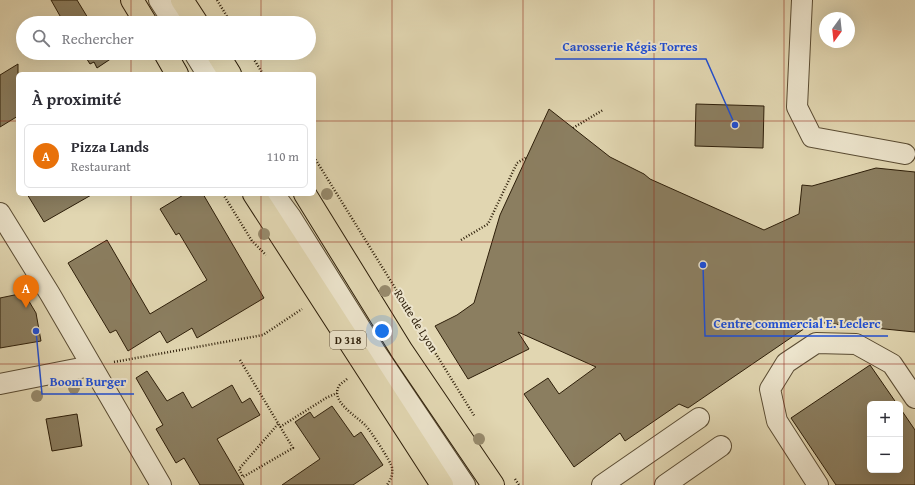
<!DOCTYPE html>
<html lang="fr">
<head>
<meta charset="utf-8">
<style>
	body { margin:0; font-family:"Gentium Book Plus",serif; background:#f2f2f3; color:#2b2b33 }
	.controls { position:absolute; right:12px; bottom:12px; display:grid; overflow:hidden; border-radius:6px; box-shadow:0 4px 16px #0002 }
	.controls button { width:36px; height:36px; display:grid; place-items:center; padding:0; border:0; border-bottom:1px solid #e1e1e2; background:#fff; color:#2b2b33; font:20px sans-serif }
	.compass { position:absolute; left:819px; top:12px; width:36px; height:36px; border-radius:50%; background:#fff; box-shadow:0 4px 16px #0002; rotate:195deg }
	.you { position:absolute; left:382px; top:331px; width:14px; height:14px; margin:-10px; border:3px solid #fff; border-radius:50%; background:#1a73e8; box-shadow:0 0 0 6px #1a73e833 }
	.badge { display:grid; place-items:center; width:26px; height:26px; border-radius:50%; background:#7c3aed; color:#fff; font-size:13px; font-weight:700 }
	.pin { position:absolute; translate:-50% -33px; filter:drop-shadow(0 1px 2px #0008) }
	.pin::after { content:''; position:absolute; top:21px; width:14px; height:12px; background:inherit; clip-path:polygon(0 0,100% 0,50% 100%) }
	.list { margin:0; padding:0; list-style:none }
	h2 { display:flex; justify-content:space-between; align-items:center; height:52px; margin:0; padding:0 16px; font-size:17px }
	h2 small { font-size:13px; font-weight:400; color:#7c7c81 }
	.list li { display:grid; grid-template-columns:26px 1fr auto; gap:12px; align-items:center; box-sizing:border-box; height:64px; margin:0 8px 8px; padding:0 8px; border:1px solid #e1e1e2; border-radius:6px }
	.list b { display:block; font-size:15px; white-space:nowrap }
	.list p { margin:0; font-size:13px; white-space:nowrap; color:#7c7c81 }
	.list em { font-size:13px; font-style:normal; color:#7c7c81 }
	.icon { flex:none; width:22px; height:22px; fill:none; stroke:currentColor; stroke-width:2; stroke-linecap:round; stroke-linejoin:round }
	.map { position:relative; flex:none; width:915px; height:485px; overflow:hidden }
	.search { position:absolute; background:#fff; box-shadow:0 4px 16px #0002; left:16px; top:16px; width:300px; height:44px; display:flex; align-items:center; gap:10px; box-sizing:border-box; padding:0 14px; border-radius:22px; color:#7c7c81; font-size:15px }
	.panel { position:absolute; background:#fff; box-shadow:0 4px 16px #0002; left:16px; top:72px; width:300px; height:124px; border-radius:6px }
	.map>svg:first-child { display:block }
	.building { fill:#8b7e60; stroke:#2d1e09 }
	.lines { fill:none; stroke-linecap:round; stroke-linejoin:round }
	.minor-casing { stroke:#5a4c33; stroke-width:22 }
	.major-casing { stroke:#2d1e09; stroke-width:24 }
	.path { stroke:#2d1e09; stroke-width:2.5; stroke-dasharray:1 2; stroke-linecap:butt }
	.minor { stroke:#ece4cc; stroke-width:20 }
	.major { stroke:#e1d6b1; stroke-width:22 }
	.tree { fill:#978a6c }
	.grid { fill:none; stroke:#8f2418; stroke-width:1; stroke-opacity:0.55 }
	.labels { text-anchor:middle; stroke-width:4; stroke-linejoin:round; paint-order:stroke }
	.shield { fill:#ece4cc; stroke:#665944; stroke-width:1 }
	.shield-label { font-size:11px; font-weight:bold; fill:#2d1e09 }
	.street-label { font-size:12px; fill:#2d1e09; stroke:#ece4cc }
	.leader { fill:none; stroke:#1d4ed8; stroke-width:1.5 }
	.callout-dot { fill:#1d4ed8; stroke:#ece4cc; stroke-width:1.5 }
	.callout-label { font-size:13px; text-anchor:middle; font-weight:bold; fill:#1d4ed8; stroke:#ece4cc; stroke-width:4; stroke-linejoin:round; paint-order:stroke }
</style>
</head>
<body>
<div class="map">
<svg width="915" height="485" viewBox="0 0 915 485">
	<rect width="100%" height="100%" fill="#e1d6b1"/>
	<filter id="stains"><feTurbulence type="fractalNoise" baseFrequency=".005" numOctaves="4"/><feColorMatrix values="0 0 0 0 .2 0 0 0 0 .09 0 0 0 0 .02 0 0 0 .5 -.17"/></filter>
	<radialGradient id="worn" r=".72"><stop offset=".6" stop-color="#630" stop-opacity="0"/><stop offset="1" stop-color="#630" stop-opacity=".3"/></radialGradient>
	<path class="building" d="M51 0H77L91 23H64Z
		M83 53H109L112 58 97 68 94 62 90 64Z
		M18 64V116L0 127V75Z
		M696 104 764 106 763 148 695 146Z
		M549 109 610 157 644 174 650 179 764 230 799 214 802 185 812 186 876 168 915 172V332L814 322 688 408 679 404 625 441 620 433 574 467 524 394 548 378 559 394 596 367 518 332 529 349 468 379 435 326 457 315 474 303 500 215Z
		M27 194H93L44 222Z
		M185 194H203L264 298 197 338 192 328 167 343 160 331 128 351 116 330 110 333 68 263 107 240 150 314 207 280 179 233 176 235 160 209Z
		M24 293 36 313 41 341 0 348V298Z
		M870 365 897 404H870V470H900V408L915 430V485H836L791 418Z
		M147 371 167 401 183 392 192 408 232 385 242 403 250 398 260 415 217 439 244 485H200L184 458 176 463 156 429 163 425 136 378Z
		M332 406 354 437 361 432 383 465 353 485H282L320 459 295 422 310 412 314 418Z
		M77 414 82 446 52 451 46 419Z"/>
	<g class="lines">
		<g class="minor-casing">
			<path id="minor" d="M159 0 174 23
				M802 0 797 107 812 137 905 154
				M194 53 207 74
				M274 194 291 217 375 351 465 485
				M0 213 50 294 161 485
				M0 384 91 366
				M602 485 699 418
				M665 485 721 446
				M818 485 777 421 770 389 786 363 816 343 856 344 892 364 915 398"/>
		</g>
		<g class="major-casing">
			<path id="major" d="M132 0 146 23
				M182 0 197 23
				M165 53 177 74
				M217 53 230 74
				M254 194 442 485
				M305 194 402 351 493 485"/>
		</g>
		<path class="path" d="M217 0 231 23
			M250 53 263 74
			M573 128 603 110
			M314 157 475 417
			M223 194 252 241 266 255
			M461 240 488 224 517 163 527 157
			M240 360 293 448 243 477 239 469 278 424
			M114 362 263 335 302 309
			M347 379C344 382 339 384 338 388 332 403 358 417 366 426 370 430 392 463 392 468 393 475 391 479 387 485
			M280 427 326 398 337 393
			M515 479 519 485"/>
		<use href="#minor" class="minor"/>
		<use href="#major" class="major"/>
	</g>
	<g class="tree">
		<circle cx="327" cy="194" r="6"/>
		<circle cx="264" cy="234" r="6"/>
		<circle cx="385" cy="291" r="6"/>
		<circle cx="74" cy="388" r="6"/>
		<circle cx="37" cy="396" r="6"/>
		<circle cx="479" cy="439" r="6"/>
	</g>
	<path class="grid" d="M131 0V23M261 0V23M392 0V485M523 0V485M654 0V485M784 0V485M131 53V74M261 53V74M0 121H18M314 121H915M131 194V485M261 194V485M0 242H915M0 364H915"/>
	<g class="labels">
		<rect class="shield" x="330" y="331" width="36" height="18" rx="3"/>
		<g class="shield-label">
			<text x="348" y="344">D 318</text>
		</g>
		<g class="street-label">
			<text transform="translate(416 321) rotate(58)" y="4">Route de Lyon</text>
		</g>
	</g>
	<path class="leader" d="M735 125L706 59H555M703 265L705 336H888M36 331L42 394H134"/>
	<g class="callout-dot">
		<circle cx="735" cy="125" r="4"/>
		<circle cx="703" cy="265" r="4"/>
		<circle cx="36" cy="331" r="4"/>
	</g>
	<g class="callout-label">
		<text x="630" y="51">Carosserie Régis Torres</text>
		<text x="797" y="328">Centre commercial E. Leclerc</text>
		<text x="88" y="386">Boom Burger</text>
	</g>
	<rect width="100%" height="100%" filter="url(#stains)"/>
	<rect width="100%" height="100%" fill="url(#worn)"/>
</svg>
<div class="controls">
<button>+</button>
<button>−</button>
</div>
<svg class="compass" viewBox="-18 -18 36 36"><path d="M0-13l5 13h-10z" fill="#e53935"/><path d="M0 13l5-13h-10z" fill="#7c7c81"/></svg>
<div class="you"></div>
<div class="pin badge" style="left:26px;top:308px;background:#e8710a">A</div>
<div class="search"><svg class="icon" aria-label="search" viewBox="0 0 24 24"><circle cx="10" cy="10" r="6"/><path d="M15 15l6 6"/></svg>Rechercher</div>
<section class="panel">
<h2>À proximité<small></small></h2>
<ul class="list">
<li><span class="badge" style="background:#e8710a">A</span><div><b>Pizza Lands</b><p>Restaurant</p></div><em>110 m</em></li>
</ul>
</section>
</div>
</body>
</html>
